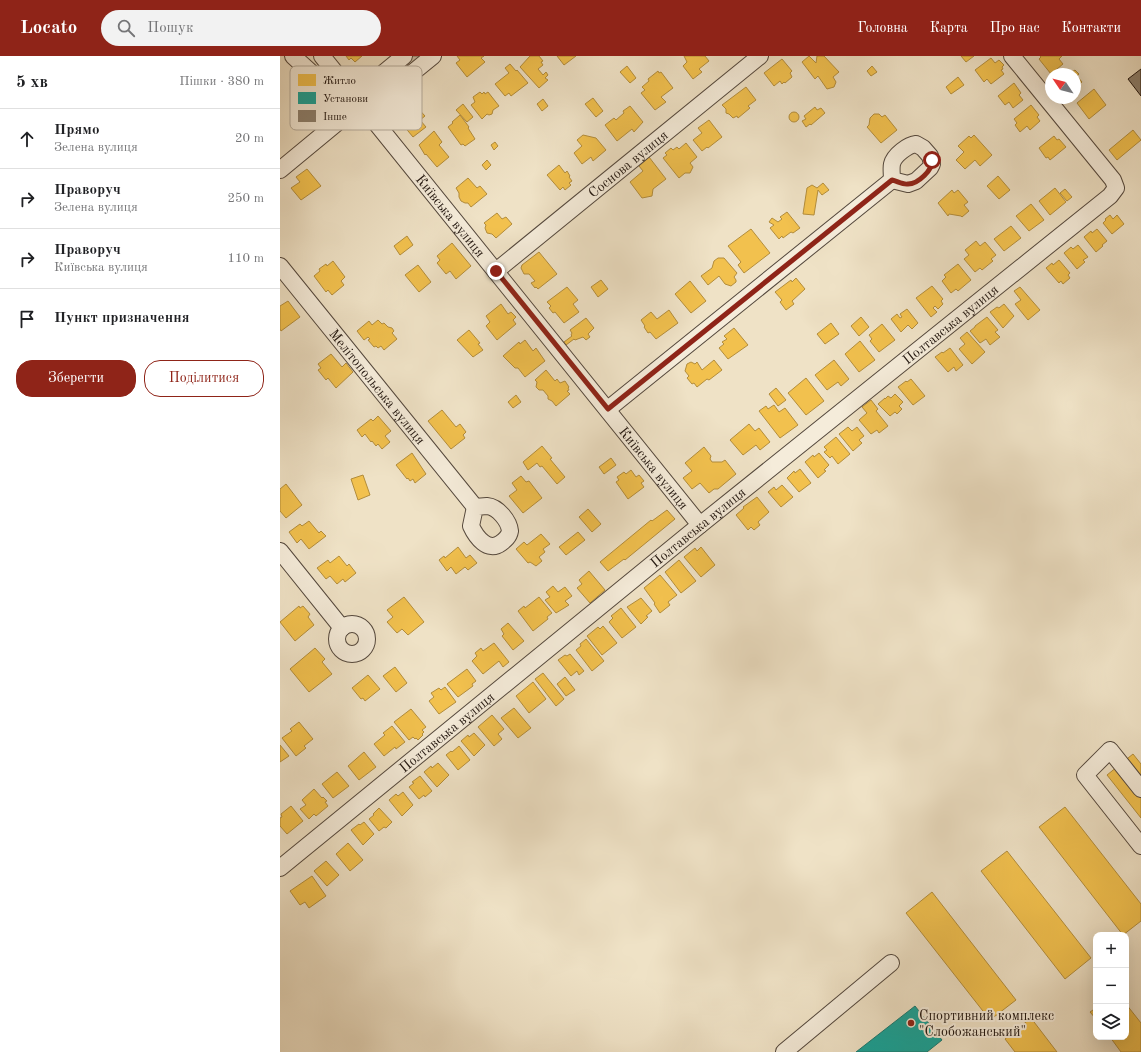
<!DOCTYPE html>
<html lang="uk">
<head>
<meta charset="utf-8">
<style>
	body { margin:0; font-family:"Old Standard TT",serif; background:#f2f2f2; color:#202124 }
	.controls { position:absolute; right:12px; bottom:12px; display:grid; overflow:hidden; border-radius:8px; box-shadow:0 4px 16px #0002 }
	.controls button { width:36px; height:36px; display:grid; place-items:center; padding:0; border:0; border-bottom:1px solid #e0e0e0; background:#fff; color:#202124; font:20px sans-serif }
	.compass { position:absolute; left:765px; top:12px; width:36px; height:36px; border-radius:50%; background:#fff; box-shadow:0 4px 16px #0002; rotate:305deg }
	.stop { position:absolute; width:12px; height:12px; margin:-9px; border:3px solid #8f2418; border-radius:50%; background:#fff }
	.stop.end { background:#8f2418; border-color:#fff; box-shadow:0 1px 4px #0008 }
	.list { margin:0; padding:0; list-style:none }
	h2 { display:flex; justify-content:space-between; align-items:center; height:52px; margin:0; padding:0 16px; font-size:17px }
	h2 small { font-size:13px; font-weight:400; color:#757577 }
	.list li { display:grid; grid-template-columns:26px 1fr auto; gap:12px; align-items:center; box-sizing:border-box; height:60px; padding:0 16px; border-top:1px solid #e0e0e0 }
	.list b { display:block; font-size:15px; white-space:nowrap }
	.list p { margin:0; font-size:13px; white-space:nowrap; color:#757577 }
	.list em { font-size:13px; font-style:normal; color:#757577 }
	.actions { display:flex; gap:8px; padding:12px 16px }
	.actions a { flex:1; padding:9px 0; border:1px solid #8f2418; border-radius:16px; text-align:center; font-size:14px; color:#8f2418 }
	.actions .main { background:#8f2418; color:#fff }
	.icon { flex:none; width:22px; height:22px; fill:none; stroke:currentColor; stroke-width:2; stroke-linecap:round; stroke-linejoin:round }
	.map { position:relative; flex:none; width:861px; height:996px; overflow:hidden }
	header { display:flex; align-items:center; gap:24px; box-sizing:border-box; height:56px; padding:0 20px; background:#8f2418; color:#fff }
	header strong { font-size:19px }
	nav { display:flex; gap:22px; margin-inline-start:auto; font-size:14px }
	.search { width:280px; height:36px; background:#f2f2f2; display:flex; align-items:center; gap:10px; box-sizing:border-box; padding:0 14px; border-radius:22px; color:#757577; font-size:15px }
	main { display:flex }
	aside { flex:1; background:#fff }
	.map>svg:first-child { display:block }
	.green { fill:#ccbfa7; stroke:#766a5b }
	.homes { fill:#f2c14e; stroke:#b38d3b }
	.public { fill:#17a398; stroke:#1a786f }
	.building { fill:#8c806e; stroke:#20150f }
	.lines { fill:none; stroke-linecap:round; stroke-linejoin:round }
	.minor-casing { stroke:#54483d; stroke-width:18 }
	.minor { stroke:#f5ecda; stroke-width:16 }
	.route { stroke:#8f2418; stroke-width:5 }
	.poi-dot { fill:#8f2418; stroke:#f5ecda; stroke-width:1.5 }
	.labels { text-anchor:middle; stroke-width:4; stroke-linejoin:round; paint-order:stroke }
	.street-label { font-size:14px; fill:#20150f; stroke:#f5ecda }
	.poi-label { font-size:14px; fill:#20150f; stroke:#f5ecda; text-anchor:start }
	.key { fill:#f5ecda; stroke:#b5ac9d; stroke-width:1 }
	.key-label { font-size:11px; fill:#20150f }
</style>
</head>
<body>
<header>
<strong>Locato</strong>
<div class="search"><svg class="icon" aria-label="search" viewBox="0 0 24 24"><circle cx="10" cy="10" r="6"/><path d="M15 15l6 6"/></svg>Пошук</div>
<nav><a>Головна</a><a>Карта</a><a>Про нас</a><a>Контакти</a></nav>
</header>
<main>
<aside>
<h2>5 хв<small>Пішки · 380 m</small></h2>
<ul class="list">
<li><svg class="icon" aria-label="ahead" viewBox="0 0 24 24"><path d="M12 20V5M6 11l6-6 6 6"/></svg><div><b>Прямо</b><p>Зелена вулиця</p></div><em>20 m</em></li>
<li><svg class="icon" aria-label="right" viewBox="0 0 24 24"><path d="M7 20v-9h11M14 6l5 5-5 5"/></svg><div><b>Праворуч</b><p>Зелена вулиця</p></div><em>250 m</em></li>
<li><svg class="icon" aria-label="right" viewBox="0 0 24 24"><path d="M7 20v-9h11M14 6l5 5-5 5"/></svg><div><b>Праворуч</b><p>Київська вулиця</p></div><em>110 m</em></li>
<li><svg class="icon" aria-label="arrive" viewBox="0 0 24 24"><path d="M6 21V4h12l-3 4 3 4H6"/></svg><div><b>Пункт призначення</b></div></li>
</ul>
<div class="actions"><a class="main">Зберегти</a><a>Поділитися</a></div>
</aside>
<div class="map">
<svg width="861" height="996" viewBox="0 0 861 996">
	<rect width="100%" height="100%" fill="#efe2c6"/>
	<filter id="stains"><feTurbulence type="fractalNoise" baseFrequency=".005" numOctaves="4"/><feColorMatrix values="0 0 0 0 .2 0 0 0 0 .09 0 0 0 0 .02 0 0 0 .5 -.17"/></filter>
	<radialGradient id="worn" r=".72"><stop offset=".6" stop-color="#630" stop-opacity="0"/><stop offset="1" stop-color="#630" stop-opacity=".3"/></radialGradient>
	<path class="green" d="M131 0H145L98 38 92 37Z"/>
	<path class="homes" d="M66 0H82L75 6 71 2 69 4Z
		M177 0H204L201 2 205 6 187 21 176 7 180 4Z
		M250 0H259L263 5 261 6 263 9 258 13 263 19 266 16 268 19 265 22 268 24 259 32 240 11Z
		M277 0H296L284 9Z
		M404 0H425L429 5 419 13 422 16 413 23 403 10 407 6Z
		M529 0 536 7 537 0H544L559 16 553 21 556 26 554 31 547 33 538 20 535 23 522 6Z
		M681 0H694L686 6Z
		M760 0H782L779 3 783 8 771 18 759 3 761 1Z
		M711 2 715 7 719 4 724 9 722 11 723 13 721 14 724 18 711 28 707 23 704 26 695 14Z
		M502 3 512 15 510 17 512 21 505 27 504 26 502 28 500 25 494 30 484 17Z
		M230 8 236 15 237 14 248 27 231 40 229 37 225 40 215 28 229 17 225 12Z
		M347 10 356 22 350 27 340 16Z
		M592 10 597 16 591 20 587 15Z
		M795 14 799 18 797 20 802 26 795 32V18H789Z
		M378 15 379 17 381 16 393 32 381 41 386 46 375 54 361 37 365 34 362 31 369 25 368 23Z
		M678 21 684 29 671 38 666 31Z
		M734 27 741 37 739 39 743 44 733 52 729 46 725 49 718 40Z
		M466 31 476 44 468 50 470 52 458 62 457 60 453 62 449 58 446 57V53L442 49Z
		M814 33 826 49 809 63 797 47Z
		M200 36 202 38 204 36 205 38 208 36 219 50 213 54 212 58 209 59 207 58 202 63 191 49 195 46 193 41Z
		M120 40 130 51 134 48 145 60 140 64 146 71 133 81 118 63 114 67 107 58 112 55 108 50Z
		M313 42 323 55 316 61 305 48Z
		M263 43 268 50 262 55 257 48Z
		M183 48 193 61 187 66 176 54Z
		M751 49 759 59 757 61 760 65 750 74 747 70 740 76 735 69 737 67 734 63Z
		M350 50 363 66 354 76 352 73 337 85 325 69 334 62 336 64 344 57 343 55Z
		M535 51 537 54 541 52 545 57 531 69 530 68 526 71 522 65 526 63 524 60Z
		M509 61a5 5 0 1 1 10 0a5 5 0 1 1-10 0Z
		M594 58H599L602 61 605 59 617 74 601 87 587 71 589 69 590 62Z
		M180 59 189 71 188 72 195 83 185 90 183 88 181 89 168 71 173 67 172 66Z
		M429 64 442 81 428 92 427 91 422 95 413 84 422 77 418 72Z
		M853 74 861 84 837 104 829 94Z
		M154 75 162 86 159 89 169 101 157 111 146 98 145 99 139 89Z
		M303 79 316 82 326 94 313 105 311 101 302 108 294 97 302 90 297 84Z
		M694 79 712 99 700 110 695 104 685 113 676 104 684 96 678 90 689 80 691 82Z
		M774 80 777 84 779 83 786 91 770 104 768 101 766 102 759 92Z
		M215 86 218 90 214 94 211 89Z
		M406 87 417 101 410 107 413 111 410 117H405L399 122 383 102 387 99 385 97 391 92 393 94 397 91 399 93Z
		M369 101 386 123 373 133 372 140 362 142 350 126 363 115 359 110Z
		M207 104 211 109 206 114 202 109Z
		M279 109 285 117 287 115 290 120 289 121 292 125 289 127 291 129 285 134 283 131 280 134 267 119Z
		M27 113 41 130 21 144 11 132 20 126 16 121Z
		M718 120 730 134 719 143 707 130Z
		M188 122 197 132 200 130 207 138 191 151 188 147H185L181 145 179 141V137L176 132Z
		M543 127 549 134 542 139 538 134 534 159 523 158 527 132 532 129 537 132Z
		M775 132 786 146 770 159 759 145Z
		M785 133 792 141 787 145 780 137Z
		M672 134 674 137 678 134 688 146 684 149 689 155 682 161 681 160 669 158 668 160 658 147Z
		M751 148 764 164 749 175 736 160Z
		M507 156 520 172 513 177 511 176 503 182 502 180 499 183 490 172 494 169 489 166 492 162 498 166 502 163 500 161Z
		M217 157 222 163 226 161 232 168 216 182 212 178 207 177 205 172 206 169 204 167Z
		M830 159 833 163 837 159 844 168 832 178 823 167 826 164 825 163Z
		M731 170 741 182 724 195 714 183Z
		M471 173 490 197 464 217 458 209 461 206 448 190Z
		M817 173 827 185 822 189 823 190 816 196 804 181 811 175 812 177Z
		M127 180 133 189 120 199 114 190Z
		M696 185 700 190 705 186 716 199 711 203 713 205 702 214 700 212 695 216 684 203 689 199 685 194Z
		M172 187 191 210 176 223 170 215 166 218 157 207 160 204 157 200Z
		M798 189 808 201 803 204 805 206 797 213 784 197 791 191 793 193Z
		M259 196 277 218 258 233 256 231 255 232 251 227 255 225 249 218H244L241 212 242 209Z
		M438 202H444L457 217 454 221 456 224V226L451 230 445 228 439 220 428 229 421 220 432 212 434 205Z
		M779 204 790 217 788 219 790 222 783 228 781 225 779 227 766 212 772 207 773 209Z
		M53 205 65 221 61 225 64 229 52 239 48 234 46 236 34 220 40 215 39 213 46 208 47 210Z
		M678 208 691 224 678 235 676 233 671 237 662 225 666 221 664 219Z
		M138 209 151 226 139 236 125 219Z
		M516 222 525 233 512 245 514 248 506 254 500 246 502 244 495 236 511 224 512 226Z
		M321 224 328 233 318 241 311 231Z
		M410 225 426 245 411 257 395 238Z
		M652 230 663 243 661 245 663 248 658 253 655 250 653 252 657 256 651 261 636 242Z
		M287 231 298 244 293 248 299 256 284 267 275 256 273 257 269 252 271 250 267 246Z
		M740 231 760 254 748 264 735 248 741 244 734 235Z
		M8 245 20 261 1 275 0 273V250Z
		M221 248 228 258 231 256 236 261 233 264 236 268 217 284 206 270 210 266 206 260Z
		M724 248 734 260 723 272 710 256 717 251 719 252Z
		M627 253 638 267 632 273 628 269 621 276 611 263 617 258 620 262 622 261 620 258Z
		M389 254 398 267 376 283 370 276 368 277 364 271 365 270 361 264 371 256 377 263Z
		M581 261 589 271 579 280 571 270Z
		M707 261 718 274 715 276 720 281 710 289 706 283 700 287 690 275 695 271V270Z
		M306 262 314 272 308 278 310 281 306 284 303 281 295 284 294 283 286 289 284 286 292 280 291 279 292 277 290 274Z
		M98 264 102 268 104 267 108 271 112 272 114 275 112 277 117 283 104 294 101 290 98 292 96 290 94 291 88 284 90 283 88 281 84 284 77 275 89 265 92 269Z
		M551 267 559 278 545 288 537 278Z
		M602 268 615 284 599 296 590 285 592 283 589 279Z
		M454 272 468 289 448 303 439 292 444 288 442 286 447 283 444 280Z
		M189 274 200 287 198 288 203 294 193 301 177 284Z
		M687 276 705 296 692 308 679 293 685 288 680 282Z
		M245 284 253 295 256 292 265 305 245 321 238 312H235L223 300 239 286 240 288Z
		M580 285 595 304 579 316 565 298Z
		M670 292 683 309 676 315 674 311 668 316 655 301 662 296 663 297Z
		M51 298 62 311 66 307 73 316 56 332 48 322 46 324 38 314 41 312 38 308Z
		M434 304 442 314 429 324 427 323 417 331 414 327 412 328 407 322 409 320 405 315 407 308 411 306 415 308 417 306 422 314Z
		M554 304 569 323 561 330 558 326 547 334 535 319Z
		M266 314 275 325 277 323 280 327 285 325 289 331 288 332 289 334 287 335 290 338 276 350 272 345 268 343V340L263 334H259L256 331 257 326 255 324Z
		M526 322 544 345 526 359 508 337Z
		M631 323 645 340 633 349 618 331 626 325 627 326Z
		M496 332 506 344 498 350 489 338Z
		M615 338 623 346 619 350 622 353 617 358 615 356 610 360 598 348 605 342V343L608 340 611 342Z
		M236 339 241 346 233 352 228 346Z
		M591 344 598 353 596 355 608 370 599 377 597 374 591 378 579 364 587 357 582 351Z
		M494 349 499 356 505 352 518 369 500 382 479 355 486 350 488 353Z
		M162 354 176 371 180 368 186 376 183 379 185 382 171 393 148 365Z
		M98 360 111 375 105 380 110 386 102 393 98 388 96 390 92 385 91 386 85 378 82 381 77 374 91 363 93 365Z
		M469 368 475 375 479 372 490 386 480 394 476 389 463 399 450 384Z
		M568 371 572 375 577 371 584 380 579 384 582 387 573 395 559 378Z
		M556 381 570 398 558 408 552 400 550 402 544 396 547 394 544 391Z
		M262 390 272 402 270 403 285 421 277 428 262 410 260 411 257 407 248 414 243 406Z
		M424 391 431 400 430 403 432 406H442L445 404 456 418 438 433H434L429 437 420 427 412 433 403 422 412 415 405 407Z
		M132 397 146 418 135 427 133 423 130 425 128 422 127 423 116 409Z
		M539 397 549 409 544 414 546 415 538 422 525 406 533 399 534 401Z
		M331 402 336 409 324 418 319 411Z
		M520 413 531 427 519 436 507 422 514 415 515 417Z
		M351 414 356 421 359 419 364 425 361 427 364 431 348 443 336 426 339 424 337 421 344 416 346 418Z
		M83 419 90 439 78 444 71 423Z
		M241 420 246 426 249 425 262 442 243 457 229 440 237 434 232 427Z
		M6 428 22 449 6 462 0 455V433Z
		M502 429 513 441 501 451 488 436 494 431 496 434Z
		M477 441 489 456 478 466 480 469 474 474 471 471 468 474 456 459 464 452 463 451Z
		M308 453 321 468 312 476 299 461Z
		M387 454 395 463 345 504 344 503 328 515 320 506 371 464 372 465Z
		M29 465 39 477 41 475 46 480 29 493 21 483 17 487 9 476 20 468 22 470Z
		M298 476 305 484 286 499 279 491Z
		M261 478 270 488 263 493 265 496 259 501 262 505 256 510 250 506 248 507 236 493 244 486 247 489Z
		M178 491 186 502 190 499 197 507 188 514 185 511 176 518 171 511 167 515 159 504 164 500 165 502Z
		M421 491 435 509 421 521 404 501 415 492 417 495Z
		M59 500 67 510 69 508 76 517 65 526 63 523 57 528 50 520 46 523 37 512 48 504 50 507Z
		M399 504 416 525 401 537 385 516Z
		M309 515 325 534 310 547 297 532 302 528 299 524Z
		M380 519 397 539 388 546 390 549 380 557 374 548 375 547 364 532Z
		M273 530 278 536 285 531 292 540 285 545 289 549 276 557 265 544 270 541 266 536Z
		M124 541 144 566 128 579 122 573 117 577 107 566 113 561 107 554Z
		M259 541 272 557 267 561 268 563 253 575 238 555 244 550 245 552Z
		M361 542 372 555 366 560 368 561 361 568 347 551Z
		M19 550 20 552 23 550 30 558 28 561 34 569 15 585 0 566Z
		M341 552 356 571 342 582 329 566 333 562 331 560Z
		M228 567 244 585 233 594 222 580 224 578 221 573Z
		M323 570 337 587 322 599 307 580 318 571 320 573Z
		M306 583 324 605 312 615 296 594 301 590 300 588Z
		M214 587 229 606 223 611 219 605 203 618 192 605 197 600 195 597 201 592 203 595Z
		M35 592 45 603 42 606 52 618 29 636 10 613Z
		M290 598 304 615 299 619 297 615 291 620 278 604 285 599 287 600Z
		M115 611 127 627 116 636 103 620Z
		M187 613 196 625 192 628 193 630 178 641 167 628Z
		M263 617 284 643 276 650 255 623Z
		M88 619 100 633 85 645 83 642 81 643 72 632Z
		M285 621 295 634 286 640 277 628Z
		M253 626 266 643 249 657 236 640Z
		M165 631 176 646 159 658 149 645 154 641 151 637 159 632 161 634Z
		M234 652 251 672 238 682 221 662Z
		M131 653 146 671 142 674 144 676 142 678 143 679 138 684 136 682 135 683 133 681 129 684 114 666Z
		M212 659 224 673 218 678 222 683 214 690 198 671Z
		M19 666 33 683 24 690 26 692 16 700 2 682 12 675 10 673Z
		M112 670 125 686 116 693 115 691 104 700 94 688 105 679 103 677Z
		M194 677 205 689 194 700 181 685 188 679 189 681Z
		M0 689 9 700 0 706Z
		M179 690 190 704 178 714 166 699 171 695 172 696Z
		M84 696 96 711 79 724 68 710Z
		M853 698 861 708V762L827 719Z
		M158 707 169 719 157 731 144 716 151 710 152 712Z
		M57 716 69 730 53 742 42 728Z
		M140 720 152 735 145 741 144 739 139 743 129 731 134 727 132 726Z
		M34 733 42 742 43 741 47 745 45 746 48 750 36 760 34 758 29 763 20 753 26 749 22 744Z
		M123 736 133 749 122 760 109 744 116 738 118 740Z
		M11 750 23 765 7 778 0 770V762L2 761 1 758Z
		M785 751 861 848V865L843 879 759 771Z
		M99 752 112 766 106 772 104 771 99 775 89 763 94 759 93 758Z
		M84 766 94 778 83 789 71 774 79 768 80 769Z
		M68 787 83 804 70 815 56 798Z
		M727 795 811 902 785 923 701 815Z
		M46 805 59 819 47 830 34 815Z
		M32 820 46 840 29 852 25 846 20 849 10 835Z
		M652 836 736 944 710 964 626 857Z
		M846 948 861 967V996H841L830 981H846Z
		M816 952V963L810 956Z
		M751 962 777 996H735L725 983Z"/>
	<path class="public" d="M635 950 662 984 647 996H576Z"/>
	<path class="building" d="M861 13V40L848 23Z"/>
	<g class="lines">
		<g class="minor-casing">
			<g id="minor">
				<path d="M13 0 36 21 47 27 64 28"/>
				<path id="s1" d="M42 0 420 469"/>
				<path d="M81 47 99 44 153 0"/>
				<path d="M636 88 643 92 650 100 652 108 650 112 636 125 628 128 612 124C612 119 611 113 612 108 614 99 628 89 636 88Z"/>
				<path d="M0 114 81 47 89 29 124 0"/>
				<path id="s2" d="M0 210 195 451"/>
				<path id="s3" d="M216 215 480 0"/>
				<path d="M328 353 612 124"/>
				<path d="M207 450C218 451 229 465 230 475 229 481 225 484 221 487 208 497 196 481 191 470L195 451Z"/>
				<path d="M0 495 62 572"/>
				<circle cx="72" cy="583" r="15"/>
				<path d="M861 733 830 694 805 719 861 790"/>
				<path id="s4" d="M0 812 420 469 830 140 836 132 833 124 732 0"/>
				<path d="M504 996 611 907"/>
			</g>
		</g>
		<use href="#minor" class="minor"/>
	</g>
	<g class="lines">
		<path class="route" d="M216 215 328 353 612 124C617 125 623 129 628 128 638 128 653 114 652 104"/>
	</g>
	<circle class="poi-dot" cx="631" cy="967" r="4"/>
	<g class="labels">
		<g class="street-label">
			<text dy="5" stroke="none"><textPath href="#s3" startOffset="170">Соснова вулиця</textPath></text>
			<text dy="5" stroke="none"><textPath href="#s1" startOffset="205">Київська вулиця</textPath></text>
			<text dy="5" stroke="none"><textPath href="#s4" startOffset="863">Полтавська вулиця</textPath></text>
			<text dy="5" stroke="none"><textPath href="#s2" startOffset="155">Мелітопольська вулиця</textPath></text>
			<text dy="5" stroke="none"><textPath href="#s1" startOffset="529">Київська вулиця</textPath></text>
			<text dy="5" stroke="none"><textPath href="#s4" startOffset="539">Полтавська вулиця</textPath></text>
			<text dy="5" stroke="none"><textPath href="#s4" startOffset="215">Полтавська вулиця</textPath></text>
		</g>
		<g class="poi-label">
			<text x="639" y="964">Спортивний комплекс<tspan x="639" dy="16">"Слобожанський"</tspan></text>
		</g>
	</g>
	<rect x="10" y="10" width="132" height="64" rx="6" class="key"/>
	<rect x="18" y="18" width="18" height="12" fill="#f2c14e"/>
	<rect x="18" y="36" width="18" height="12" fill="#17a398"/>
	<rect x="18" y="54" width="18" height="12" fill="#8c806e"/>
	<g class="key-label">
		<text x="43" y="28">Житло</text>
		<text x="43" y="46">Установи</text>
		<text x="43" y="64">Інше</text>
	</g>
	<rect width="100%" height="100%" filter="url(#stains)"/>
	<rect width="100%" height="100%" fill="url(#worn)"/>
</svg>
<div class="controls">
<button>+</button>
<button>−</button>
<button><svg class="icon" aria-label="layers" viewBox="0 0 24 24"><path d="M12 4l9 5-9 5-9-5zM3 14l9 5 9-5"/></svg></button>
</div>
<svg class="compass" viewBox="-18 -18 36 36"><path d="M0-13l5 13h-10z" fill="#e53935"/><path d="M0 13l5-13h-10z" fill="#757577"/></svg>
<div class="stop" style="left:652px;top:104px"></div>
<div class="stop end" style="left:216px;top:215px"></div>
</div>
</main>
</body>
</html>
